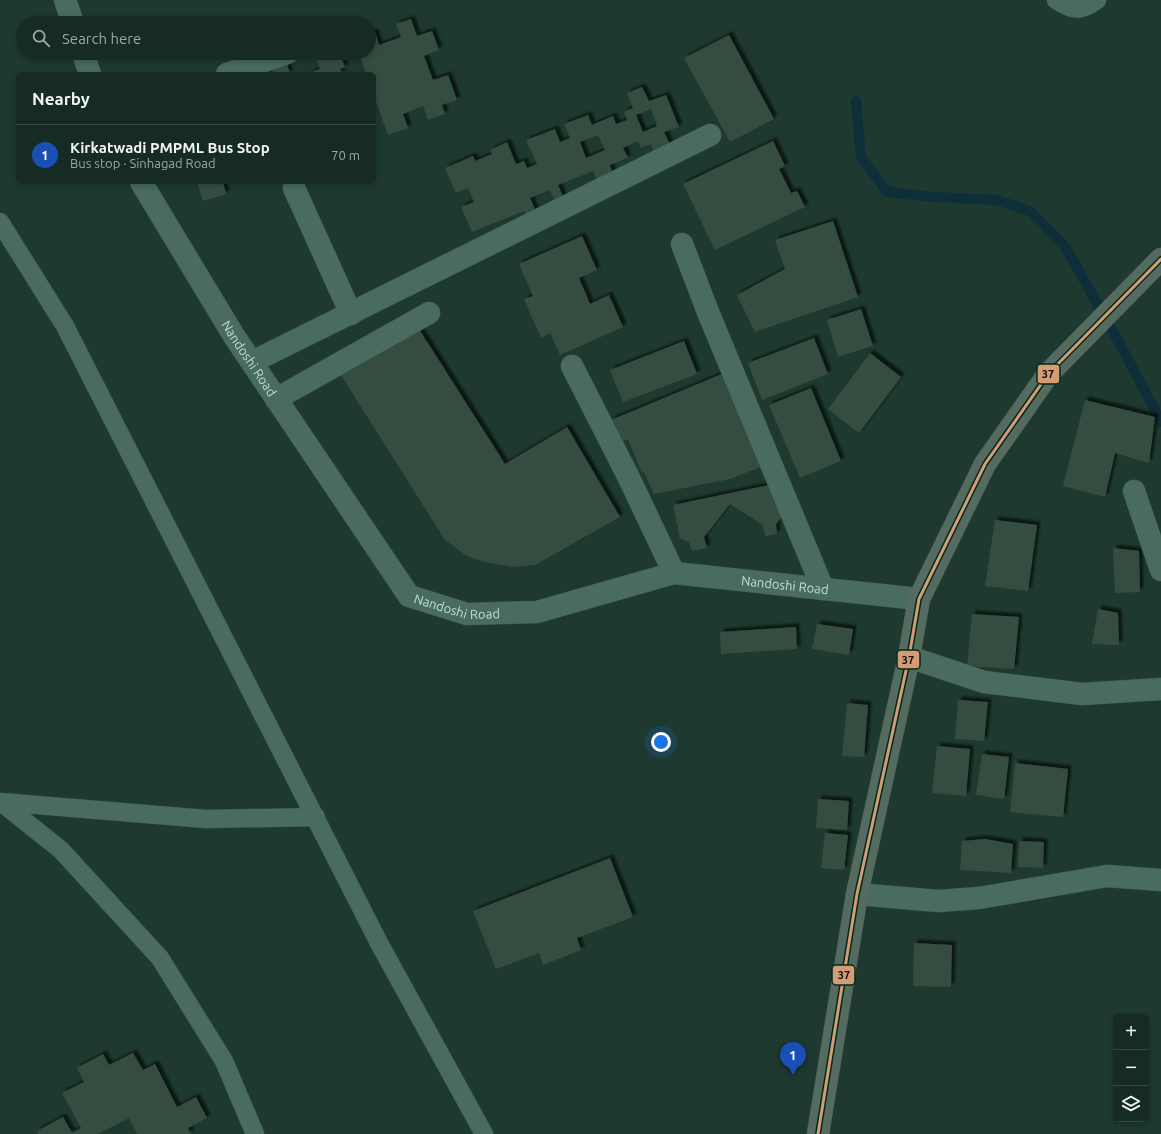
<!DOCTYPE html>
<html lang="en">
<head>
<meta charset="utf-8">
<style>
	body { margin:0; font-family:Ubuntu,sans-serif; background:#233731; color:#f1f3f6 }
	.controls { position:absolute; right:12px; bottom:12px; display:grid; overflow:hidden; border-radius:6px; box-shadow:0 2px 6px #0003 }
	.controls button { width:36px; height:36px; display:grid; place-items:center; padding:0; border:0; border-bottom:1px solid #354741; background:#162b24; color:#f1f3f6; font:20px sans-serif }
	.you { position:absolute; left:661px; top:742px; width:14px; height:14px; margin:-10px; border:3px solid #fff; border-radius:50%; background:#1a73e8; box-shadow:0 0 0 6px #1a73e833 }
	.badge { display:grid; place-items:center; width:26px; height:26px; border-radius:50%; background:#bca0f2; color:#fff; font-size:13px; font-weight:700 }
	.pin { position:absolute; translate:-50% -33px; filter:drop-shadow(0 1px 2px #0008) }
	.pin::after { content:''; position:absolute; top:21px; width:14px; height:12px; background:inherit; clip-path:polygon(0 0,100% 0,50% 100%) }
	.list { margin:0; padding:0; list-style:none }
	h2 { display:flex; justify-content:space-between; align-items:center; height:52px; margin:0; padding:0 16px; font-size:17px }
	h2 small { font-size:13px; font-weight:400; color:#9ea7a6 }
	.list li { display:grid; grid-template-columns:26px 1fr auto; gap:12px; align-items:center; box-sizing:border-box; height:60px; padding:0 16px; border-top:1px solid #354741 }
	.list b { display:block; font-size:15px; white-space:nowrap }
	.list p { margin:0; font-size:13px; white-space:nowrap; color:#9ea7a6 }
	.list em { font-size:13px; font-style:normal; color:#9ea7a6 }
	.icon { flex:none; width:22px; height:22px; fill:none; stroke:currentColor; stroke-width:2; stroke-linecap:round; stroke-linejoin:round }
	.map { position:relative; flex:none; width:1161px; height:1134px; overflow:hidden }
	.search { position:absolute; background:#162b24; box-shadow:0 2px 6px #0003; left:16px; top:16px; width:360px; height:44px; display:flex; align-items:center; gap:10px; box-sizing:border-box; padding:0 14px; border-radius:22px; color:#9ea7a6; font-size:15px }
	.panel { position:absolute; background:#162b24; box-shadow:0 2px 6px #0003; left:16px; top:72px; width:360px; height:112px; border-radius:6px }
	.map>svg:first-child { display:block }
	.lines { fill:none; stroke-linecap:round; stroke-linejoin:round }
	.stream { stroke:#0e2e39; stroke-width:10 }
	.building { fill:#354d3f; fill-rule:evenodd; filter:url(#shadow) }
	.service-casing { stroke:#3e564d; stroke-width:19 }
	.minor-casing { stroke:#3e564d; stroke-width:23 }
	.primary-casing { stroke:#3e564d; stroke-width:23 }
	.service { stroke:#496b60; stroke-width:18 }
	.minor { stroke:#496b60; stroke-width:22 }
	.primary { stroke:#566b60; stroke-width:22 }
	.bus-1-casing { stroke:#002a1d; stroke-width:6 }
	.bus-1 { stroke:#d39c74; stroke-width:3 }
	.labels { text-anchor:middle; stroke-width:3; stroke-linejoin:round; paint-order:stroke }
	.street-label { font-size:13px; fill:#b7e2d0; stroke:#002a1d }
	.line-badge { stroke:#002a1d; stroke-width:1.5 }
	.pale-badge-label { font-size:11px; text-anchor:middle; font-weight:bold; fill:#111 }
</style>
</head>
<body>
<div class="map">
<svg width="1161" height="1134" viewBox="0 0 1161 1134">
	<defs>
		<filter id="shadow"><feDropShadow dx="3.5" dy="-3.5" stdDeviation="1" flood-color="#0009"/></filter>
	</defs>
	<rect width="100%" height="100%" fill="#1d3930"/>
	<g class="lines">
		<path class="stream" d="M856 101 861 157 887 192 934 197 997 200 1030 211 1066 248 1120 344 1161 422"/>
	</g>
	<path class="building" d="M411 19 417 36 432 31 439 50 424 56 433 80 448 75 457 100 442 105 445 114 428 120 423 106 403 114 408 128 388 135 374 96V74H366L359 53H369V34L375 32 379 45 401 37 396 24Z
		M729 35 774 119 730 142 684 58Z
		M320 53H340L345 67 340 69 342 74H307L320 69 315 55Z
		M287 64 290 74H274L272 69Z
		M642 87 649 101 666 95 679 127 664 132 670 145 654 152 651 144 641 148 638 141 623 148 628 158 610 165 613 175 598 181 593 171 558 185 564 199 555 203 550 190 530 198 536 212 526 216 524 211 472 232 461 207 474 202 468 188 456 193 445 168 473 156 475 161 492 154 490 150 507 142 516 164 524 161 527 168 537 164 526 140 555 129 560 142 570 138 564 124 588 115 592 125 613 116 616 124 627 120 624 112 633 108 627 93ZM651 109 657 126 643 132 636 115ZM598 135 605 150 586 158 580 142Z
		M773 141 785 166 779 169 791 193 797 191 805 207 715 250 683 184Z
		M197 182H223L226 194 203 201Z
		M833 221 858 297 755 332 737 295 785 269 775 240Z
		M582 236 597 270 579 278 590 304 609 295 623 327 560 355 550 333 541 338 524 299 533 296 519 264Z
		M861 309 873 346 838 357 827 320Z
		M417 326 505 464 567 427 620 517 535 565 515 567 484 562 467 556 445 540 341 375Z
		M814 338 828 374 762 400 748 363Z
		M684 341 697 374 623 402 610 370Z
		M870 353 901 377 859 433 828 409Z
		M724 373 763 466 730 479 654 494 644 472 642 473 628 439 620 443 611 420Z
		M811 388 841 461 800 478 769 405Z
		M1085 400 1155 417 1149 463 1115 453 1105 497 1063 486Z
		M774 484 782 517 776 524 777 534 765 536 763 525 730 504 704 537 707 548 692 551 689 542 680 538 673 505Z
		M995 520 1037 525 1028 591 985 586Z
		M1113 548 1139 551 1140 592 1115 593Z
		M1098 609 1118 613 1119 645 1092 644Z
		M972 614 1019 617 1014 669 967 666Z
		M817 624 853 629 849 655 812 649Z
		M796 627 797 649 721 654 720 632Z
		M958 700 988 702 984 741 955 739Z
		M847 703 868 705 864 757 842 756Z
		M937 746 970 749 966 796 932 793Z
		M982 754 1009 757 1004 799 976 795Z
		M1015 763 1068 769 1063 817 1010 812Z
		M818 799 849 801 847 830 816 828Z
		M825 833 848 835 844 870 821 868Z
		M985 839 1013 844 1011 873 960 870 962 841Z
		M1019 841 1044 842 1043 868 1018 867Z
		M610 858 633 917 577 938 581 950 543 965 539 953 496 969 473 911Z
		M914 943 952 945 951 987 913 986Z
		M133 1053 143 1070 155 1064 177 1107 196 1097 207 1118 188 1128 191 1134H137L129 1118 98 1134H39L37 1131 63 1117 72 1133 81 1128 62 1093 84 1082 77 1068 103 1054 109 1065Z"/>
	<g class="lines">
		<g class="service-casing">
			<path id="service" d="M1056 0C1073 11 1081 12 1097 0
				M0 222 65 326 379 943 484 1134
				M1 802 206 819 316 817
				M2 803 61 850 160 958 224 1061 255 1134"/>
		</g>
		<g class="minor-casing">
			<g id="minor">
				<path d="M65 0 73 23"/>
				<path d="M83 53 90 74"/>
				<path d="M227 74 287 53"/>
				<path id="s1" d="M141 182 234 336 409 596 467 614 537 612 674 573 919 599"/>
				<path d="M294 188 351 314"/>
				<path d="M682 244 708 312 823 589"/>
				<path d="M252 362 710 135"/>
				<path d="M572 366 629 478 674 573"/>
				<path d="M276 399 429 313"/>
				<path d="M1134 491 1161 570"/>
				<path d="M909 657 984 682 1082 694 1161 689"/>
				<path d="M857 894 938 901 979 898 1107 876 1161 880"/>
			</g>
		</g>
		<g class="primary-casing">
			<path id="primary" d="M818 1134 857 894 909 657 919 599 985 464 1049 373 1161 259"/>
		</g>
		<use href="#service" class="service"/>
		<use href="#minor" class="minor"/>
		<use href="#primary" class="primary"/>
		<g class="bus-1-casing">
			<path id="bus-1" d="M818 1134 857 894 909 657 919 599 985 464 1049 373 1161 259"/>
		</g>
		<use href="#bus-1" class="bus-1"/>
	</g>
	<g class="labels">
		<g class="street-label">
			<text dy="5" stroke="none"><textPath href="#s1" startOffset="207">Nandoshi Road</textPath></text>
			<text dy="5" stroke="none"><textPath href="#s1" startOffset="878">Nandoshi Road</textPath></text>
			<text dy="5" stroke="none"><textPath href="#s1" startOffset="543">Nandoshi Road</textPath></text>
		</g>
	</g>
	<g class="line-badge">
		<rect x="1037" y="364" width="23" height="20" rx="4" fill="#d39c74"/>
		<rect x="897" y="650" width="23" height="19" rx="4" fill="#d39c74"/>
		<rect x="832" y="965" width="23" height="20" rx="4" fill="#d39c74"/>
	</g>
	<g class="pale-badge-label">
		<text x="1048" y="378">37</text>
		<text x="908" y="664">37</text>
		<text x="844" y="979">37</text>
	</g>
</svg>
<div class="controls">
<button>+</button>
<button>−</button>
<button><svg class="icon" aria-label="layers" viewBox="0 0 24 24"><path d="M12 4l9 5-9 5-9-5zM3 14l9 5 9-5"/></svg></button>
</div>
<div class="you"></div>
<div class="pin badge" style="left:793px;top:1075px;background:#1a4fb4">1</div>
<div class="search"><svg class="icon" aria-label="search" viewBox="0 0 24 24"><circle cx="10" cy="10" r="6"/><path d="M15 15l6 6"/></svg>Search here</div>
<section class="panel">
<h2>Nearby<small></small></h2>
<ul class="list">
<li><span class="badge" style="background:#1a4fb4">1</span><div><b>Kirkatwadi PMPML Bus Stop</b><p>Bus stop · Sinhagad Road</p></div><em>70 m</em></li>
</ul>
</section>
</div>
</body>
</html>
